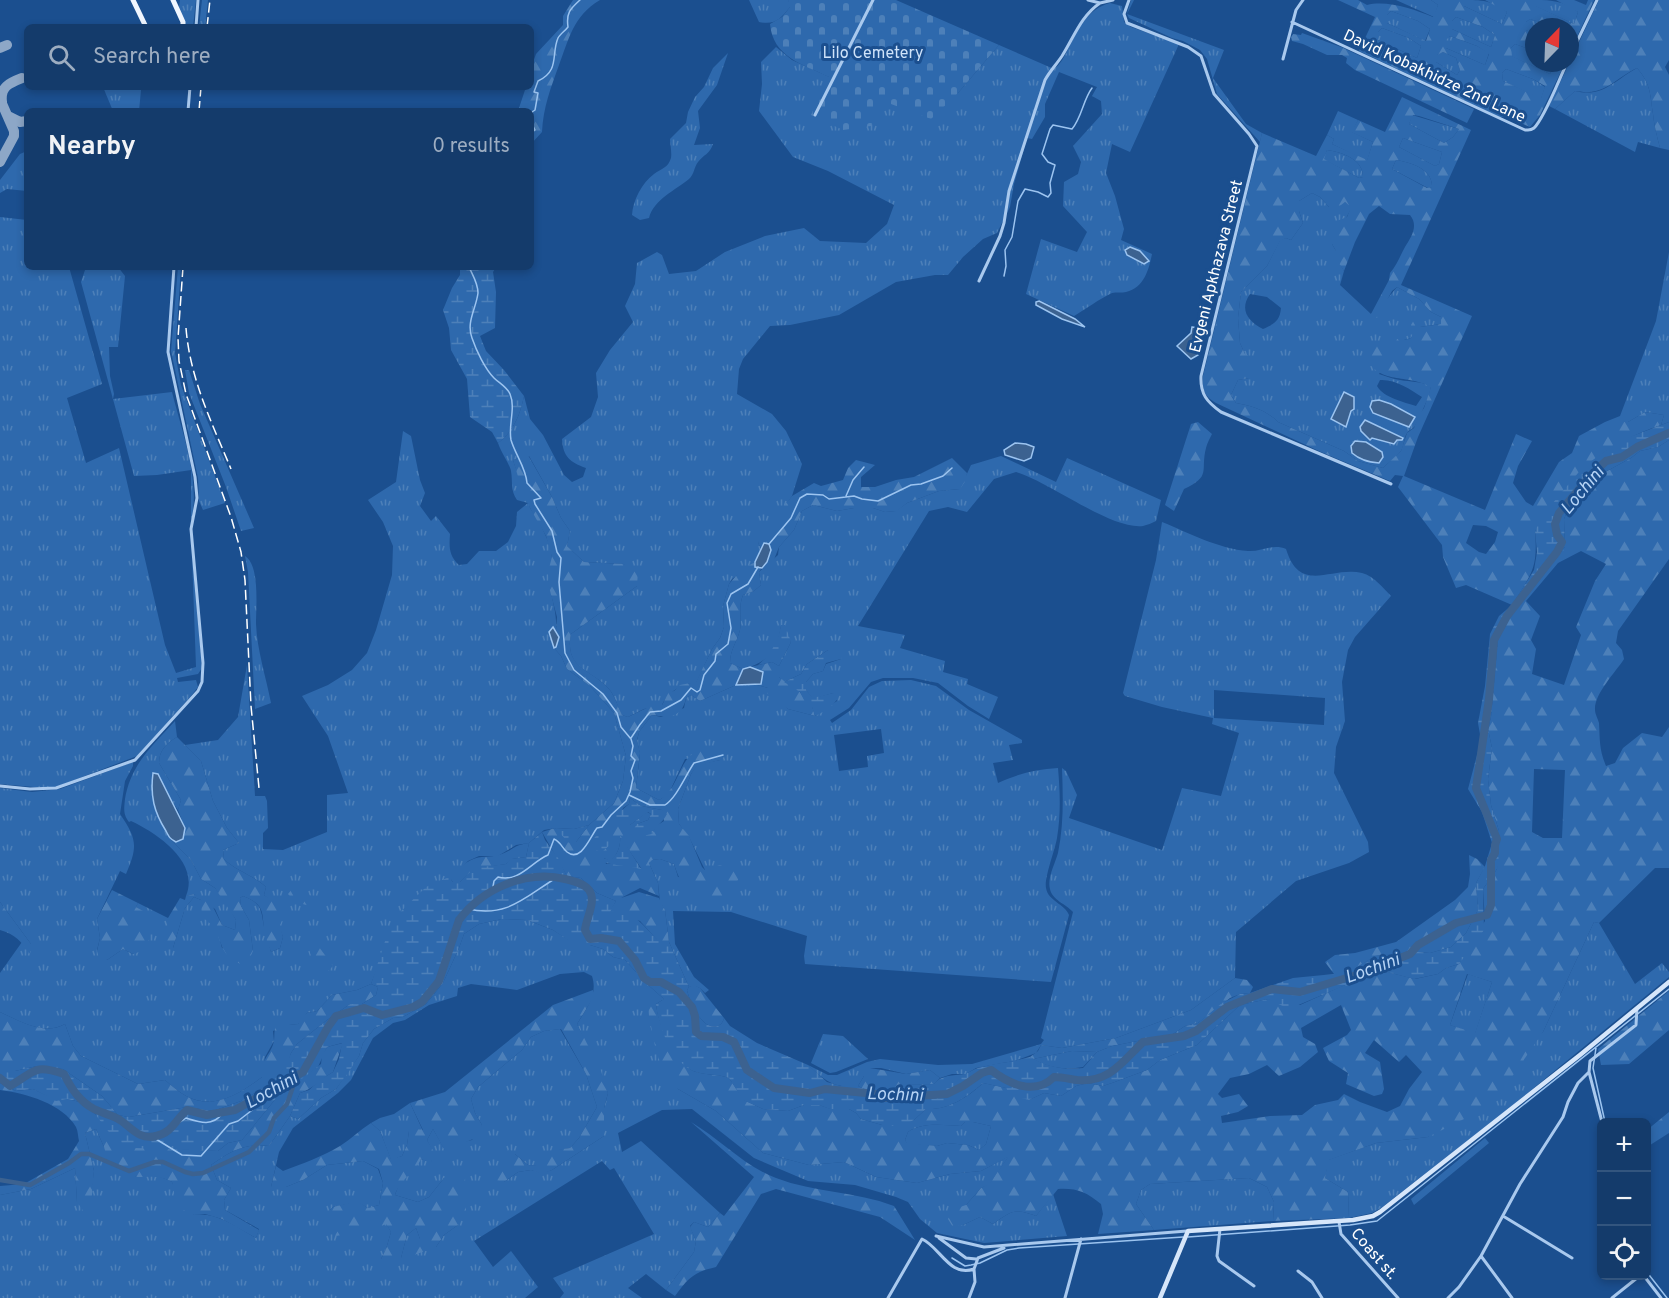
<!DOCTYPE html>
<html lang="en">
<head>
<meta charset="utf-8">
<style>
	body { margin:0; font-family:Overpass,sans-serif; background:#214673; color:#f1f3f6 }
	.controls { position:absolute; right:18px; bottom:18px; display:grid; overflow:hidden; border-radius:9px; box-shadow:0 3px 9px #0003 }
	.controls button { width:54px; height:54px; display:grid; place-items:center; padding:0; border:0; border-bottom:2px solid #33557e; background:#143b6b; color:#f1f3f6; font:30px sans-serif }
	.compass { position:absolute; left:1525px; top:18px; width:54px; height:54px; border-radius:50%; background:#143b6b; box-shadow:0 3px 9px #0003; rotate:23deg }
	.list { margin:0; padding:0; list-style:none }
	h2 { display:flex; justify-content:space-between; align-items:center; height:78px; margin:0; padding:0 24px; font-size:26px }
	h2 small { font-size:20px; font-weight:400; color:#9dadc1 }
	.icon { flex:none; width:33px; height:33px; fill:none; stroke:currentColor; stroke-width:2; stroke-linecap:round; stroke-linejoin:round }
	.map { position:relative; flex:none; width:1669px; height:1298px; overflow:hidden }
	.search { position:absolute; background:#143b6b; box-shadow:0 3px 9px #0003; left:24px; top:24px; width:510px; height:66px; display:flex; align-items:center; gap:15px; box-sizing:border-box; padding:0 21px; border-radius:9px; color:#9dadc1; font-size:22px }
	.panel { position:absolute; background:#143b6b; box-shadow:0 3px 9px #0003; left:24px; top:108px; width:510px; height:162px; border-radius:9px }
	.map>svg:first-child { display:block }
	.grass { fill:url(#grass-tufts); fill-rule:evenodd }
	.forest { fill:url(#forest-firs); fill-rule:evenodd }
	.wetland { fill:url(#wetland-marsh) }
	.cemetery { fill:url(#cemetery-stones) }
	.water { fill:#3c6290; stroke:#9cc4f0; stroke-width:1.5 }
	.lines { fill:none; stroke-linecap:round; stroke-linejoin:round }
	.stream { stroke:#9cc4f0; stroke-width:1.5 }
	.canal { stroke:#3c6290; stroke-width:4.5 }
	.river { stroke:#3c6290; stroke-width:8 }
	.taxiway { stroke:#8da7c7; stroke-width:10 }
	.street { stroke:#a9c9ee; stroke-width:3 }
	.secondary { stroke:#d6e6fa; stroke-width:4.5 }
	.primary { stroke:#f0f6ff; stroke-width:5 }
	.rail { stroke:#fff; stroke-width:1.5; stroke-dasharray:10 4.5; stroke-linecap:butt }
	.labels { text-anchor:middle; stroke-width:6; stroke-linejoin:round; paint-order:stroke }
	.park-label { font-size:16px; fill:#cfe3fa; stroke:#1b4f8f }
	.street-label { font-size:16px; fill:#fff; stroke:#1b4f8f }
	.water-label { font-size:18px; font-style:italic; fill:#b5d3f5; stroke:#1b4f8f }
</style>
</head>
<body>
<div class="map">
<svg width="1669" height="1298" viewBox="0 0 1669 1298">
	<defs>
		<pattern id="grass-tufts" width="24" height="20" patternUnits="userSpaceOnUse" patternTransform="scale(1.5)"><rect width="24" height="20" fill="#2e69ad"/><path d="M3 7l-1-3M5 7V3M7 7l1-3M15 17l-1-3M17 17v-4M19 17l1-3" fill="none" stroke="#4d80b9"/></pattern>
		<pattern id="forest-firs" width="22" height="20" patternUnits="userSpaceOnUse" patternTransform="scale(1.5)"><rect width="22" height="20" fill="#2e69ad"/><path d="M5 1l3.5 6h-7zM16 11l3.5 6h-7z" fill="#4d80b9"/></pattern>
		<pattern id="wetland-marsh" width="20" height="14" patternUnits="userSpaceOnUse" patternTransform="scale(1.5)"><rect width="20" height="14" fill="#2e69ad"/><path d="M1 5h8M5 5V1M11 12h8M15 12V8" fill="none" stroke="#4d80b9"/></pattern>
		<pattern id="cemetery-stones" width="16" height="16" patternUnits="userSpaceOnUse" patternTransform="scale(1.5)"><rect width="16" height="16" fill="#2e69ad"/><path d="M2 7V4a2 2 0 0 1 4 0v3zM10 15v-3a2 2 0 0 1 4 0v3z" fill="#4d80b9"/></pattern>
	</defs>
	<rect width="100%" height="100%" fill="#1b4f8f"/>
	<path class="grass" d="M180 0H196L193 27H185L179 8Z
		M202 0H208L205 27H199Z
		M749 0H788L791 6C780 19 776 25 759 22Z
		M1131 0H1134L1127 14 1224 50 1213 78 1246 124 1262 133 1260 142 1217 94 1207 59 1200 50 1183 41 1172 38 1129 18 1127 14Z
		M1396 0H1431L1438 5 1434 17Z
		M1464 0C1480 0 1493 0 1507 12L1502 24 1464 6Z
		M1535 0C1552 0 1564 1 1578 12L1574 24 1535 6Z
		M1110 3 1122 6 1124 22 1131 27 1179 44 1130 152 1112 144 1106 173 1115 196 1124 229 1121 240 1152 254C1149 269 1144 288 1126 292 1122 293 1116 292 1112 293 1099 299 1086 309 1074 316L1026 294 1041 239 1077 252 1087 232 1063 206 1064 182 1078 174 1081 162 1073 146 1102 114 1101 101 1092 96 1097 87 1059 72 1045 104V117L1032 139 1027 138 1014 184 1010 207 997 233 983 239 963 257 948 275H935L896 282 839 315 790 325 770 326 743 359 739 369 737 394 772 414 786 431 802 464 792 496 758 543 761 548 755 562 732 579 729 584 723 606 724 627 720 638 712 649 696 683C683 682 667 693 662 705L644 709 628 717 622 715C618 708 615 696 609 689 592 669 564 670 571 634L637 586 624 564 584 562 567 546 570 531 561 518 552 497 529 456 513 460C518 476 526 492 530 508 538 519 553 546 552 560 551 570 547 577 550 588 553 603 557 615 556 630L553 627 554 648 561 656 567 669 590 686 614 713 626 756 623 781 614 803 589 825 574 829 556 828 544 830 529 843 516 845 498 856H479L468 861 382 955 371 984 357 990 332 995 317 1011 307 1013 298 1024 289 1025 273 1031 274 1041 265 1057 262 1077C241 1093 215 1110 188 1097 180 1093 172 1086 165 1080L138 1084 81 1056 73 1046 65 1024C43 1036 20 1021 0 1012V973L22 942 31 944 0 902V788L32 792 60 789 133 762V766L125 781 120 814C137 839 138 846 126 874L120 871 97 919 100 938 97 950 107 960 123 949 133 954C156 936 146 939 149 916L136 907 138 903 168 918 173 948 185 908 194 897 201 900 218 932 222 948 253 951 249 920 241 906 240 898 243 896C262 903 261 910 264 927 266 935 269 944 271 952L280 948 283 937 270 900 264 895 266 887C253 875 236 871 224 859L223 850 239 843 227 828 213 801 201 761 185 745 218 740 238 717 247 665 255 796H265L267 801 268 828 263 833V849L283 850 327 832V795L348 793 328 736 302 696 328 685 352 670 367 653 376 630 392 575 393 546 383 522 368 500 396 482 403 431 411 436 420 480 425 493 420 506 431 521 436 516 450 534C449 547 449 556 459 565L467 564 479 551H496L508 542 516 526 517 512 528 503 517 500C510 490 513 482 511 471 510 465 501 452 498 443 514 431 520 415 524 396L530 419 543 435 564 475 572 482 583 477 586 468C570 462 563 457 562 439L591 417 598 397 596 373 610 350 633 322 625 306 635 284 637 263 657 252 662 255 669 274 696 271 725 252 765 236 804 228 820 241 866 243 887 224 894 205 828 171 793 157 759 111 762 84 761 62 776 47 792 60 882 101 958 93 999 45 1054 69C1061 64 1064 57 1068 49 1078 30 1087 9 1110 3Z
		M1391 11 1418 21 1430 29 1425 41 1387 23V15Z
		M1456 17 1483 27 1495 35 1491 47 1452 29V21Z
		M1530 19 1554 27H1534V34L1526 30V22Z
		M1382 28 1409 38 1421 46 1417 58 1378 40V32Z
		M1450 36 1477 46 1489 53 1485 65 1446 48V39Z
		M1515 44 1534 51V63H1554L1550 74 1511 56V48Z
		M1443 52 1456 58 1460 70 1457 75 1436 62V55Z
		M728 53 717 85 698 111 700 128 694 145 713 144C710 154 703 155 698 162 694 167 694 175 689 179 676 190 654 199 649 218L640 220 632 215C633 200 642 183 654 174 662 168 668 168 671 158 672 152 670 144 670 139L686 123 688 112 695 97 704 87 713 68Z
		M1637 68C1651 84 1650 94 1653 114 1654 125 1657 137 1660 148L1638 142 1635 152 1555 109 1575 91C1603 98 1615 80 1637 68Z
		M1506 69 1533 79 1545 87 1541 99 1503 81 1502 73Z
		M103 87 141 90 139 111H113Z
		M1338 111 1358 120 1352 132 1373 142 1367 161 1332 144 1334 139 1327 135Z
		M1412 115 1459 129 1453 137 1444 143 1409 124Z
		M1403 138 1442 152 1439 164 1435 166 1399 147Z
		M1327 150C1342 152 1364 160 1363 177L1359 178 1323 159Z
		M27 151V191L7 189 0 193V180L20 154Z
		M1396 160C1410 162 1433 169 1432 187L1428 188 1392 169Z
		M1312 193 1320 197 1329 207 1345 202 1352 207 1332 244 1336 251V257L1344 271 1340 285 1371 314 1387 299 1397 287 1419 299 1431 312 1441 317V324L1420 327 1411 338 1404 340 1394 349 1379 374C1386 376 1393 379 1400 380 1411 382 1420 381 1431 386 1431 393 1419 419 1415 426 1413 429 1409 430 1407 433 1404 437 1404 446 1401 451 1396 457 1388 463 1383 468L1358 461 1344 451 1278 422C1266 410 1252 406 1236 403L1231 395 1238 380 1249 378 1245 354 1240 343 1238 318 1241 292 1267 266 1280 240 1286 238 1291 240 1303 223 1299 211V201ZM1250 294 1267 297 1281 308C1280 321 1274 324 1263 329 1248 321 1239 310 1250 294ZM1380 380C1395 379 1410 389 1422 397L1416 406C1404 402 1384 398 1377 386ZM1391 404 1414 417 1409 426 1374 413Z
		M0 217 27 220V267H69L102 384 67 398 86 463 119 448 165 645 176 673 196 667 192 556 202 668 198 674 177 678 178 682 196 680 198 687 191 696 137 756 56 787 45 788 0 784Z
		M1669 252V422L1661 425 1664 415 1645 412 1628 422H1605L1620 416 1656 321Z
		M86 267H118L125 276 118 347H109L110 376 114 394 113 399 172 392C182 433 201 480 191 522V470L157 475 134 476 81 282Z
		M178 267H181L175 353 181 385 225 503 203 510 199 501 198 478 171 351Z
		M185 370H189L200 404 254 528 241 531 226 487 189 393Z
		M1001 456 1056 482 1067 458 1161 500 1156 521C1152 523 1147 525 1143 526 1111 530 1050 482 1016 472L994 479 967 512 948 507 929 511 858 626 905 635 900 648 945 661 943 672 968 679 967 684 998 697 989 719 968 706 938 683 913 678H883L871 682 849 708 830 720 832 723 851 710 869 687 882 681 911 680 936 686 969 710 1022 740V743L1009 745 1013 760 993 763 998 783C1018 774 1036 769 1058 768 1060 792 1061 813 1057 838 1055 850 1044 878 1046 888 1048 901 1065 904 1069 915L1051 982 805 964 804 956 807 936 731 912 673 911 675 944 694 977 709 990 705 993C700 988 697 985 689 987L669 942 665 910 660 902 658 883 649 863 651 860 660 859 674 864 678 877 736 881 740 874 705 870 689 837 679 824 678 809 691 774 697 765 720 760 685 759 668 795 659 800 636 788 640 754 637 741 639 732 652 715 661 717 684 708 686 698 691 695 700 701 736 685H757L768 688 788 709 815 716 837 701 833 693 813 699 806 690V682L813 674 823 671 826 664 841 659 828 650 807 664 801 674 784 682 779 677V666L791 642 781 626C777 651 767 663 743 669L730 663C730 650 737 642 740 630 742 618 738 607 743 595L754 591 761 585 759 572 778 555 779 547 794 530 802 511 813 505 837 511 854 508H873L885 512 896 511 907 503 939 491 960 489 971 465ZM881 729 884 753 867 756 868 767 839 771 834 735Z
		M1162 522C1189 533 1219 549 1248 551 1261 552 1273 543 1286 549 1300 595 1331 566 1362 573 1374 576 1383 588 1391 596L1355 637 1348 650 1342 682 1345 721 1336 747 1334 773 1368 842 1369 852 1349 863 1296 881 1236 932 1235 978 1191 1010 1116 1038 1062 1048 1041 1045 1036 1053 1015 1061 1002 1063 976 1068 966 1074H952L940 1078 930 1070 906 1074 881 1068H864V1076L858 1086C834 1089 824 1080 808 1065L828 1075H837L867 1062 880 1059 938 1065 972 1064 1041 1044 1044 1040 1041 1038 1073 912C1066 904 1052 900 1050 889 1047 878 1055 864 1058 853 1064 824 1063 796 1062 768L1066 771 1077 795 1069 818 1162 850 1182 788 1221 796 1239 733 1212 724 1213 718 1162 707 1125 696 1123 693 1156 560ZM1214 690 1325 698 1324 725 1214 718Z
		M245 556C260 565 256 607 256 624 257 650 266 677 271 703L255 709 248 572Z
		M175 721 177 737C167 743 159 750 159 763L181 800 178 810 166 793 158 774 171 840 191 860 201 879 215 888 226 902 236 920 235 930 222 925 215 909 194 894 186 896C200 862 157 833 131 821L129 822C123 814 124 809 125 799 131 764 152 746 175 721Z
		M502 919 527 920 553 930 575 944 590 945 603 949 613 957 625 960 647 984 678 1089 716 1111 763 1153 809 1165 844 1162 876 1177 917 1183 950 1174 981 1171 1009 1156 990 1184 981 1188 966 1205 963 1225 980 1217 993 1224C1012 1211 1013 1208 1036 1216L1053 1194 1067 1236 984 1243 937 1233 920 1219 908 1202 896 1197 855 1185 808 1181 754 1158 692 1109 662 1110 618 1133 622 1152 641 1141 720 1213 708 1227 694 1222 690 1226 696 1241 694 1252 666 1290 646 1274 628 1288 642 1298H560L564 1293 553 1278 654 1234 614 1168 610 1170 602 1161 474 1241 493 1267 511 1251 538 1287 525 1298H0V1195L31 1189 75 1168 77 1202 92 1186 94 1171 85 1133 96 1129 104 1147 136 1177C150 1175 159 1175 172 1182L176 1193 194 1215C217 1212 236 1227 256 1238L259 1229 225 1210 224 1200 231 1188 217 1180 211 1165C231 1151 244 1143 269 1146L290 1116 298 1119 321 1098 336 1089 359 1056 363 1043 374 1029 393 1018 403 1017 426 1004 443 983 459 948 464 934 479 924ZM584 972 592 976C598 994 587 1008 577 1024L608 1093 604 1108V1136L552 1170 542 1173 531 1170 518 1172 504 1182 515 1154 528 1165 546 1167 559 1150 570 1148 579 1138 597 1107 586 1074 560 1029 544 1031 531 1037 522 1050 478 1087 471 1099 475 1113 482 1125 472 1140 459 1143 445 1150 433 1129 427 1140 432 1150 431 1162 421 1159 399 1184 395 1195 418 1202 429 1197 444 1178 458 1225 444 1235 436 1247 420 1239 416 1228 407 1235 401 1258 381 1259 386 1249 391 1232 386 1223 330 1221V1210L333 1207 357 1202 368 1208 379 1205 383 1183 378 1169 363 1161 327 1165 303 1180 286 1187H271L279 1152 293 1128 338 1093 351 1080 373 1038 393 1023 405 1020 429 1005 457 996 458 988 471 984 517 990 560 974Z
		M1594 922 1599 923 1635 984 1662 963 1669 972V977L1508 1109 1381 1208 1372 1213 1349 1218 1348 1192 1325 1178 1328 1160 1376 1143 1428 1137 1543 1032Z
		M1468 974 1492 982 1475 1034 1450 1025Z
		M823 1034 843 1036 868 1059 836 1072 830 1073 811 1063Z
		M1072 1051 1097 1052 1083 1067C1065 1070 1049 1068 1033 1059Z
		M410 1103 423 1131H409L407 1145 402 1156 391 1160 380 1131 371 1123 380 1118 394 1114Z
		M965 1122H973L991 1126 986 1144 979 1150 968 1145 947 1143 937 1146 907 1144 905 1140 908 1132C921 1122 944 1125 961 1126Z
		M1249 1178 1267 1187 1274 1202 1273 1221 1154 1230 1136 1204 1141 1190 1150 1184Z"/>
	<path class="forest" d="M573 0H600C573 16 569 39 559 65 551 87 543 108 542 132L531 144V111H518L526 87H531V68L536 54 563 25V16Z
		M1338 0H1358L1367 5C1387 0 1413 9 1433 17L1438 5 1431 0H1464V6L1502 24 1507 12 1485 0H1535L1536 6 1574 24 1578 12 1556 0H1574L1586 5 1588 0H1594L1570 52V27H1554L1530 19 1526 22V30L1534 34V51L1515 44 1511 48 1512 56 1550 74 1554 63H1565L1540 115 1530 127 1507 117H1499L1359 51 1375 17ZM1391 11 1418 21 1430 29 1426 41 1387 23V15ZM1456 17 1483 27 1495 35 1491 47 1452 29V21ZM1382 28 1409 38 1421 46 1417 58 1378 40V32ZM1450 36 1477 46 1489 54 1485 65 1446 48V40ZM1443 52 1456 58 1460 70 1457 75 1436 62 1437 55ZM1506 69 1533 79 1545 86 1541 98 1503 81 1502 73Z
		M1599 0H1669V60L1665 67 1669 75V150L1660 148C1657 137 1654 125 1653 114 1650 94 1651 84 1637 68 1614 79 1604 97 1575 91L1555 109 1549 106Z
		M1302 33 1341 47 1474 109 1467 123 1355 70 1346 63 1347 58 1342 55H1327L1303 44 1292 41 1291 37 1293 34 1301 35Z
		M1402 97 1471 130 1401 285 1472 316 1418 437 1404 476 1485 510 1516 434 1532 441 1518 466 1513 483 1526 502 1533 506 1559 462 1572 453 1579 436 1605 422H1628L1645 412 1664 415 1661 425C1593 448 1576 475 1535 531 1538 569 1532 573 1512 605L1466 585 1456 588 1443 557 1442 545 1398 487 1403 476 1395 475 1390 481 1321 452 1216 403C1204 396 1202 390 1203 376L1262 133 1316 156 1327 135 1334 139 1332 144 1367 160 1373 142 1351 132 1358 120 1385 132ZM1413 115 1419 116 1459 129 1453 137 1444 143 1409 124ZM1403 138 1442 152 1439 164 1435 166 1399 147ZM1327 150C1342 152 1364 160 1363 177L1359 178 1324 159ZM1396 160C1410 162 1433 169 1432 187L1427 188 1392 169ZM1312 193 1320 197 1329 207 1337 208 1345 202 1351 207 1347 217 1334 222 1330 233 1332 244 1336 251 1335 257 1344 271 1355 242 1369 214 1379 206 1390 214 1410 215C1419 226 1411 237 1405 247 1400 256 1397 265 1390 273L1389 280 1371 314 1377 318 1392 291 1397 287 1419 299 1431 312 1441 317V324L1420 327 1422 319 1417 315 1411 325 1413 333 1411 338 1404 340 1397 339 1394 348 1377 344 1362 350C1377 388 1404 372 1431 387L1424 408 1419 415 1414 428 1407 433 1401 451 1383 468 1358 461 1344 451 1278 422C1266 410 1252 406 1236 403L1231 395 1238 380 1249 378 1253 373 1254 359 1245 354 1240 343 1238 318 1241 292 1267 266 1280 241 1286 238 1291 240 1303 223 1299 211V201ZM1473 525 1486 526 1498 532 1495 542 1486 554 1479 552 1466 543Z
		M1198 422 1212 434C1210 438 1207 443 1206 448 1200 471 1212 476 1184 489L1174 511 1165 505 1191 424Z
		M1669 440V559L1618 631 1616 643 1622 650 1624 659C1615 673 1594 694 1595 710 1595 714 1598 719 1599 723 1600 741 1599 749 1606 766L1615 763 1623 748 1642 733 1662 737 1669 727V868H1655L1599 923 1594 922 1543 1032 1505 1087 1484 1109 1428 1137 1376 1143 1329 1160 1325 1178 1348 1192 1349 1218 1273 1221 1274 1202 1267 1187 1249 1178 1150 1184 1141 1190 1136 1204 1154 1230 1098 1234 1103 1214 1101 1204C1086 1192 1077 1188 1058 1189L1036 1216C1013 1208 1012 1211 993 1224L980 1217 963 1225 953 1227 948 1219 954 1209 966 1205 981 1188 990 1183 1008 1157 981 1171 950 1174 917 1183 876 1177 844 1162 809 1165 763 1153 716 1111 678 1089 665 1075 656 1051 649 1016 647 984 664 999 656 1004C658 1024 675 1065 696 1072 707 1075 718 1074 729 1078L744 1100 763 1109 788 1111 804 1105H819L831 1109H849L856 1113 861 1119 882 1125 914 1120 926 1109C948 1110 967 1098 983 1083L1007 1088 1029 1100 1044 1093 1061 1096 1076 1086 1088 1083 1103 1086 1112 1083 1147 1070 1160 1060 1197 1045 1240 1005 1268 999 1300 1005 1340 987 1375 975 1387 972 1415 979 1438 974 1446 968 1459 964 1485 921 1483 889 1497 869 1499 831 1491 805 1488 779 1492 748 1488 729 1491 717 1498 639 1509 618 1565 547 1564 519 1569 507 1596 477 1631 458 1640 451 1658 447ZM1581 551 1606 564 1595 581 1576 627 1581 635 1564 685 1532 674 1536 649 1531 640 1540 616 1526 601 1558 563ZM1534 769 1565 770 1562 838H1543L1532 832ZM1467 974 1492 982 1475 1033 1450 1025ZM1341 1005 1351 1030 1347 1035 1323 1048 1329 1061 1348 1073 1346 1084 1374 1096 1382 1094 1384 1089 1380 1062 1365 1053 1374 1040 1399 1062 1406 1055 1422 1072 1409 1089 1400 1106 1387 1112 1360 1102 1344 1094 1338 1100 1315 1105 1302 1115 1270 1116 1222 1123 1221 1116 1238 1112 1248 1106 1239 1094 1222 1098 1218 1094 1230 1078 1249 1074 1267 1065 1279 1076 1300 1067 1318 1052 1315 1044 1303 1037 1301 1028ZM965 1122H973L991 1126 986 1144 979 1150 968 1145 947 1143 937 1146 907 1143 905 1140 908 1132C921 1122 944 1125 961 1126Z
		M528 455 552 497 561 518 570 531 567 546 584 562 624 564 638 571 637 586 571 634C564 669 592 669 609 689 615 696 618 707 622 715L628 717 653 705H662L669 692 674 691 680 685 696 682 712 649 720 638 724 627 723 606 729 584 741 570 755 562V567L764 543 761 548 758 543 762 533 792 496 814 483 821 486 843 480 848 468 856 460 875 465 861 477V487H875L896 480 914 477 952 458 967 473 966 480 960 489 939 491 907 503 897 511 885 512 873 508H854L837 511 813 505 802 511 794 530 779 547 771 567 762 568 759 572 761 585 754 591 743 595C738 607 742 618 740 630 737 642 730 650 730 663L743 669 736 685 700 701 691 695 686 698C682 718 669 718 652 715L639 732 637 740 640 753 636 788 659 800C687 785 674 735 728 754L720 760 697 766 691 774 678 809 679 824 689 836 702 867 705 870 720 865 741 874C738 879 735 887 731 891 721 901 702 900 691 892 682 886 677 874 674 864L660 859 652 860 649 863 658 883 659 896 640 888 621 898 639 892 659 898 665 910 669 942H659L640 921 609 912 616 901 597 893 581 878 567 876 542 832 555 828 576 842 589 825 614 803 623 781 626 756 614 713 590 686 567 669 561 656 554 648 556 647 559 637 556 630 557 617 549 587 548 572 552 557 546 536 530 508 520 483 513 460ZM630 798 641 806 662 810 664 821 656 826 652 834 637 824 648 820 651 814 647 812 630 825H618L623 808 629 804ZM620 837 641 868 622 864H606L604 858 610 861C617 856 621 846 620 837Z
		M772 662 779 666V677C785 683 795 686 799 691 805 697 805 702 812 706L815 716 788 709 767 693 768 688 757 685 761 683 750 667Z
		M177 737 201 761 213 801 227 828 239 843 223 850 224 859C236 871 253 875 266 887L264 895 279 905 284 916 280 925 283 937 280 948 271 952C269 946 266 940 265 934 261 914 267 905 243 896L240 898 241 906 249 920 253 951 246 966C212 955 228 934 202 917L201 900 194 897 185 908 173 948 164 946 162 940 168 926V918L180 898 185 900 186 896 194 894 210 901 222 925 235 930 236 920 215 888 201 879 191 860 171 840 176 842 185 828 178 810 181 800 159 763C159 750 167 743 177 737Z
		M529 843 526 857 512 859 506 864 474 869 460 882H453L449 877C458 873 462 864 471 860 481 855 490 858 499 855 512 851 513 845 529 843Z
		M1469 855 1477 859 1485 867 1476 883 1478 910 1466 933 1451 947 1430 953 1418 952 1375 956 1345 975 1334 974 1325 962 1335 955 1355 953 1396 942 1455 900 1468 887 1470 874Z
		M293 888 320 900 318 908 295 902 288 894Z
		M112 890 138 903 136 907 150 915V938L142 951 133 954 123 949 107 960 99 958 97 951 100 938 97 919Z
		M0 902 31 944 30 954C22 942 15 934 0 930Z
		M316 943 333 966 327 972 311 956 308 945Z
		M1235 978 1247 980 1253 987 1250 993 1240 994 1230 998 1198 1023 1185 1026 1173 1034 1112 1046 1097 1052 1072 1051 1033 1059 1030 1057 1038 1051 1041 1045 1062 1048 1116 1038 1191 1010Z
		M371 984 378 987 376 995 362 1004H350L327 1020 297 1044 291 1053 288 1063 272 1083 241 1101 213 1111 187 1107 129 1117 118 1115 102 1096 63 1069 37 1066 15 1071H0V1012C20 1021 44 1036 65 1024L73 1046 81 1056 138 1084 165 1080C172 1086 180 1093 188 1097 214 1110 241 1093 262 1077 260 1059 271 1055 274 1041 275 1032 273 1032 278 1023L289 1025 298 1024 301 1018 307 1013 317 1011 332 995 357 990Z
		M694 985 700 988 724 1018C722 1028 711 1029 704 1022 696 1015 689 999 687 990L689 987Z
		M593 990V998L577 1024 601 1071 608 1093 604 1108V1136L552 1170 542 1174 531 1170 518 1172 504 1182 495 1180 509 1149 528 1165 546 1166 545 1160 548 1151 570 1148 579 1138 597 1107 586 1074 561 1029 544 1031 531 1037 522 1050 478 1087 471 1099 475 1113 482 1125 480 1136 445 1151 433 1129 427 1140 434 1152 431 1163 421 1159C414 1174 400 1179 395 1195L418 1202 429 1197 444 1178 465 1177 466 1213 458 1225 444 1235 436 1247 414 1255 420 1239 416 1228 407 1235 401 1258 385 1267 381 1259 386 1249 391 1232 386 1224 375 1229 336 1236 327 1230 330 1210 333 1207 357 1201 368 1208 379 1205 383 1183 379 1169 363 1161 327 1165 303 1180 286 1187H271L276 1166 283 1171C302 1164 323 1156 340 1146 351 1139 360 1130 371 1123L380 1131 391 1159 402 1156 407 1145 409 1131 416 1129 423 1130 410 1103 445 1092 553 1005Z
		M1669 991V1030L1629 1064 1601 1065 1598 1049Z
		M343 1043 333 1072C321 1079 313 1089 300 1093L290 1116 269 1146C244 1143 231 1151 211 1165L217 1180 231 1188 224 1200 225 1210 259 1230 256 1238 222 1219 205 1214 194 1215 177 1207 172 1182C159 1175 152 1177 138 1177 129 1177 120 1174 112 1173L104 1147 96 1129 85 1133 94 1171 91 1206 84 1212 77 1202 75 1168 31 1189 0 1195V1186L24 1184 45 1172 68 1159 79 1141C78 1137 78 1131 76 1127 63 1104 25 1093 0 1090V1083L16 1091 33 1089 56 1100 67 1099 80 1102 95 1114 105 1125 181 1149 218 1151 228 1143 242 1140 278 1096 321 1064 322 1056 327 1047Z
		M864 1067 906 1074 930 1070 940 1078 934 1084C923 1085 911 1084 900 1086 879 1090 881 1097 858 1086L864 1076Z
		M1669 1112V1133L1647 1147V1130Z
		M691 1122C720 1139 744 1166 776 1178 815 1193 855 1191 894 1206L915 1240 880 1217 776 1189 761 1194 716 1267C694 1272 688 1278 675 1296L666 1290 694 1252 696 1241 690 1227 694 1222 708 1227 720 1213 724 1216 754 1177Z
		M1485 1138 1489 1143 1414 1205 1411 1199Z"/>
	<path class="wetland" d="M460 267H496L493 272 496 292 495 328 480 336 486 351 504 370 524 396C520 415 514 431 498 443L492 432 470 417 467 379 451 350 449 328 443 310 452 288 460 275Z
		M1669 422V440L1658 447 1640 451 1631 458 1596 477 1569 507 1564 519 1565 547 1509 618 1498 639 1491 717 1488 729 1492 748 1488 779 1491 805 1499 831 1500 858 1497 869 1483 889 1484 930 1459 964 1446 968 1438 974 1414 979 1387 972 1360 979 1289 1009 1268 999 1240 1005 1197 1045 1160 1060 1147 1070 1112 1083 1103 1086 1088 1083 1076 1086 1061 1096 1044 1093 1029 1100 1010 1095 1006 1088 983 1083C966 1098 949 1110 926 1109L914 1120 900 1126 882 1125 861 1119 856 1113 849 1109H830L819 1105H804L788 1111 763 1109 743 1100 729 1078C718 1074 706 1075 696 1072 673 1065 658 1026 656 1004L664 999 647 984 625 960 613 957 603 949 590 945H575L553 930 527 920 502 919 479 924 464 934 459 948 443 983 426 1004 403 1017 393 1018 374 1029 363 1043 359 1056 348 1073 336 1089 321 1098 298 1119 290 1116 300 1093 309 1090 320 1080 333 1072 339 1059 342 1043 327 1047 318 1067 278 1096 242 1140 228 1143 218 1151 135 1148 115 1140 95 1114 80 1102 67 1099 56 1101 33 1089 16 1091 0 1083V1071H15L37 1066 63 1069 102 1096 118 1115 129 1117 187 1107 213 1111 241 1101 272 1083 287 1063 291 1053 297 1044 327 1020 350 1004H362L376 995 378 987 371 984 392 920 426 887 449 877 453 882H460L474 868 506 864 511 859 526 857 529 843 542 832 545 840 558 858 567 876 581 878 597 893 616 901 610 912C634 909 643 926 659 941L669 942 689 987 687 990C689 999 696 1015 704 1022 711 1029 722 1028 724 1018L730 1026 757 1043 808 1065 827 1082 841 1086H858L869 1091 881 1092 903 1085 934 1084C943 1074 952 1076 965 1074 969 1073 973 1069 978 1068 995 1063 1013 1062 1030 1057 1047 1067 1063 1070 1083 1068L1097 1052 1112 1046 1173 1034 1185 1026 1198 1023 1222 1003 1240 994 1250 993 1293 978 1334 974H1345L1375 956 1418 952 1430 953 1451 947 1466 933 1478 910 1476 883 1485 866 1492 843 1482 812 1468 789 1481 740 1478 723 1485 686 1490 634 1499 616 1512 605 1534 570 1537 552 1535 531 1542 516 1578 473 1590 462 1619 441Z
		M781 625H785L791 642 779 666 772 662 758 665C771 654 778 643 781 625Z
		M828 650 843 651 841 659 826 663 823 671 813 674 806 682V690L813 698 833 693 839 695C835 706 825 711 815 716L812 707 805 702 800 692 784 682 801 674 807 664Z
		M630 798 641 806 662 810 667 814C663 822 656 826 652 834L642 836 632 832 637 824 648 820 651 814 648 812 630 825 618 826 615 816 629 804Z
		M589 825 576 842 569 843 555 828 574 829Z
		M601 833 612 838V843L602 852 595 850 591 844 595 837Z
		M620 835 641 869C630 866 608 865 600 861L603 858 610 860C618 855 621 845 620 835Z"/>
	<path class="cemetery" d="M788 0H896L999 45 958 93 931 119 883 101 871 126 843 130 811 115 829 77C802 64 773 57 770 24L782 17 790 7Z"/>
	<path class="water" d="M1130 247 1140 251 1149 261 1144 264 1127 255 1125 250Z
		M1039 301 1075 319 1085 327 1062 319 1036 305V302Z
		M1192 327 1199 328 1201 333 1198 355 1191 359 1177 346 1191 333Z
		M1344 392 1354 397V409L1351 411 1346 427 1331 419Z
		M1379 400 1391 404 1415 417 1409 427 1373 413 1370 407 1372 401Z
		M1365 420 1403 438 1402 440H1397L1394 444 1372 438 1370 440 1361 431 1360 427Z
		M1355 441 1366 442 1382 452 1383 457 1379 463C1368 462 1360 460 1352 453L1351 446Z
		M1015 443 1026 444 1034 447 1031 458 1024 461 1005 455 1004 450Z
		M764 543 769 544 771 550 767 562 762 568 755 567V562Z
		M553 627 559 637 556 647 554 648 549 632Z
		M750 667 763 672 761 684 736 685 743 669Z
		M153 773 158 774 185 828 183 839 176 842C170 839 169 837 166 831 154 812 150 796 153 773Z"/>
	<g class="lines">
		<path class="stream" d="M531 116 532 112 535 110 538 93 534 92 538 81C560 71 551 54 558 38 560 34 565 31 568 27 566 13 570 9 580 0
			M531 127 533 126 535 130 531 133
			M469 267C473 276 478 283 478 293 476 309 466 322 472 338 476 350 485 369 494 378 499 383 507 387 510 394 516 408 508 425 511 440 515 454 526 468 527 483L541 498 534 500 535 504 552 531 557 552 561 558 559 582 565 653 574 670 603 694 617 713 621 727 631 739 633 746 631 756 635 760 631 771 633 778 630 792 626 801 611 815 602 827 597 828C590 837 581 863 567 852 562 848 561 842 554 839L548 855C531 862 519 883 498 877L494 881 492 892
			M1004 276 1006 266 1005 250 1012 237 1018 201 1025 189 1038 192 1048 197 1051 193 1050 183 1055 165 1048 162 1042 154 1050 129 1053 125 1072 129C1082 117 1083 100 1092 88
			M846 496 853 480 864 467
			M769 544 791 518 800 498 807 494 823 495 829 499 854 496 862 499 878 501 911 485 921 484 943 476 952 468
			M631 738C637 728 643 720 650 712L661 711 681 700 691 688 697 692 700 690 704 675 715 661 716 654 728 644 731 628 727 603 731 594 748 584 758 567
			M629 795 650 805H665C677 797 685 776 694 763L723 755
			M468 909C507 918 525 897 556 878
			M1596 1048 1593 1068 1605 1122
			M173 1127 186 1118C199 1122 212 1127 222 1114
			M151 1136 182 1155 201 1156 229 1124 238 1121 256 1107 263 1099 265 1092
			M1188 1237 1350 1225 1377 1221 1669 989
			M952 1258 965 1266 971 1265 980 1263 1007 1250 1019 1248 1183 1237
			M1646 1271 1667 1298"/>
		<path class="canal" d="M0 1180 30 1185 69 1163 81 1154H89L129 1171 155 1162H163L185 1172 193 1174 203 1173 249 1152 269 1132 274 1118 287 1104 297 1075"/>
		<path class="river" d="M0 1078 10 1086C36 1071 33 1064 64 1074 71 1088 79 1101 94 1109 102 1113 112 1115 120 1120 132 1128 139 1140 156 1136 172 1133 176 1119 187 1110L207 1115 235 1110 303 1072 328 1027 336 1016 364 1008 382 1015 413 1007 422 1002 439 981 459 920C483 888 526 870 565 879 573 881 584 883 589 890 597 901 586 918 585 930L590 939 601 938 619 941 635 960 644 978 650 982H661L679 992 692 1007 695 1016 696 1032 701 1036 723 1037 734 1042 747 1070 774 1088 810 1093 825 1089 876 1094 885 1098 947 1094 963 1086 982 1073 991 1070C1009 1084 1035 1096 1054 1077 1062 1077 1070 1079 1077 1080 1110 1083 1123 1061 1143 1042L1184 1036 1196 1031 1227 1007 1272 989 1300 992 1360 974 1410 954 1418 945 1456 923 1487 915 1491 905V860L1495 853V845L1497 839 1476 788 1489 699 1494 640 1507 616 1557 552 1562 542 1557 535 1555 524 1559 513 1590 476 1606 461 1622 457 1637 447 1669 433"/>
		<path class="taxiway" d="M0 48 7 45
			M0 99 14 131V136L0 162
			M2 102C0 87 9 83 22 78
			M8 116 20 122 27 121"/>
		<path class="street" d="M1088 0 1100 3 1113 0
			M1129 0 1124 14 1127 23 1188 47 1201 56 1214 94 1249 134 1257 146 1201 376C1200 394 1207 402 1221 412L1391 484
			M1292 22 1525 130C1529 130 1530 131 1534 128 1545 117 1559 79 1567 63
			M196 27 198 0
			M1570 56 1597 0
			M1283 59 1296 10 1303 0
			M188 111 190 87
			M815 115 873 0
			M979 281 1000 236 1004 223 1009 191 1045 80C1050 71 1056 65 1062 56 1074 37 1081 16 1100 3
			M0 786 30 789 56 788 135 760 198 691 202 682 203 663 191 529 197 498 195 477 168 352 174 267
			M1602 1122 1589 1072 1590 1061 1636 1025 1637 1008
			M1503 1216 1572 1258
			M1339 1222 1341 1234 1398 1298
			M1220 1229 1217 1256 1219 1261 1254 1286
			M936 1236 984 1247 1187 1231
			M939 1238 966 1258 976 1259
			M1481 1256 1512 1298
			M1298 1271 1312 1282 1322 1298
			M1644 1276 1661 1298
			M888 1298 922 1239C940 1247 950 1278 974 1269L978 1258 1004 1248
			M969 1298 975 1282 974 1269
			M1065 1298 1081 1239
			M1448 1298 1459 1287 1481 1256 1520 1184 1563 1117 1568 1102 1578 1083 1589 1072
			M1612 1298 1637 1278V1276"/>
		<path class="secondary" d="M1160 1298 1188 1231 1353 1220 1373 1216 1380 1212 1580 1055 1669 982"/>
		<path class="primary" d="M133 0 146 27
			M173 0 183 22V27"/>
		<path class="rail" d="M207 27 210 0
			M199 111 201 87
			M183 267 178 338 179 361 186 394 231 517 241 552 245 580 251 706 259 788
			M186 328C190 379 212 423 231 469"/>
	</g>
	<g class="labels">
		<g class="park-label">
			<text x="873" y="58">Lilo Cemetery</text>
		</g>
		<g class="street-label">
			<text transform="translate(1435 75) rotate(25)" y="6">David Kobakhidze 2nd Lane</text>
			<text transform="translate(1215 266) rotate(-76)" y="6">Evgeni Apkhazava Street</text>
			<text transform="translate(1375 1253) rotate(49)" y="6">Coast st.</text>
		</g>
		<g class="water-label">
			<text transform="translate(1582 490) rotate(-50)" y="6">Lochini</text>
			<text transform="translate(1372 968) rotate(-20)" y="6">Lochini</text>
			<text transform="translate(271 1090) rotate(-29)" y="6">Lochini</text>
			<text transform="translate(895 1094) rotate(2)" y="6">Lochini</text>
		</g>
	</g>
</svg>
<div class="controls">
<button>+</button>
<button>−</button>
<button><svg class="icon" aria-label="locate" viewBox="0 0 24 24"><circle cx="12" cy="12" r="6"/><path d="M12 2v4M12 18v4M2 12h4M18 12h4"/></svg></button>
</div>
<svg class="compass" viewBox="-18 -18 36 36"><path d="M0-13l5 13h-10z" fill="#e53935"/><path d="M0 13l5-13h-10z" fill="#9dadc1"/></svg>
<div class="search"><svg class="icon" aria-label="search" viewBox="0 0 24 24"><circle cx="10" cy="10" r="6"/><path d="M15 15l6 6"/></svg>Search here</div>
<section class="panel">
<h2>Nearby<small>0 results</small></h2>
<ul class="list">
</ul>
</section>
</div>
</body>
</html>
